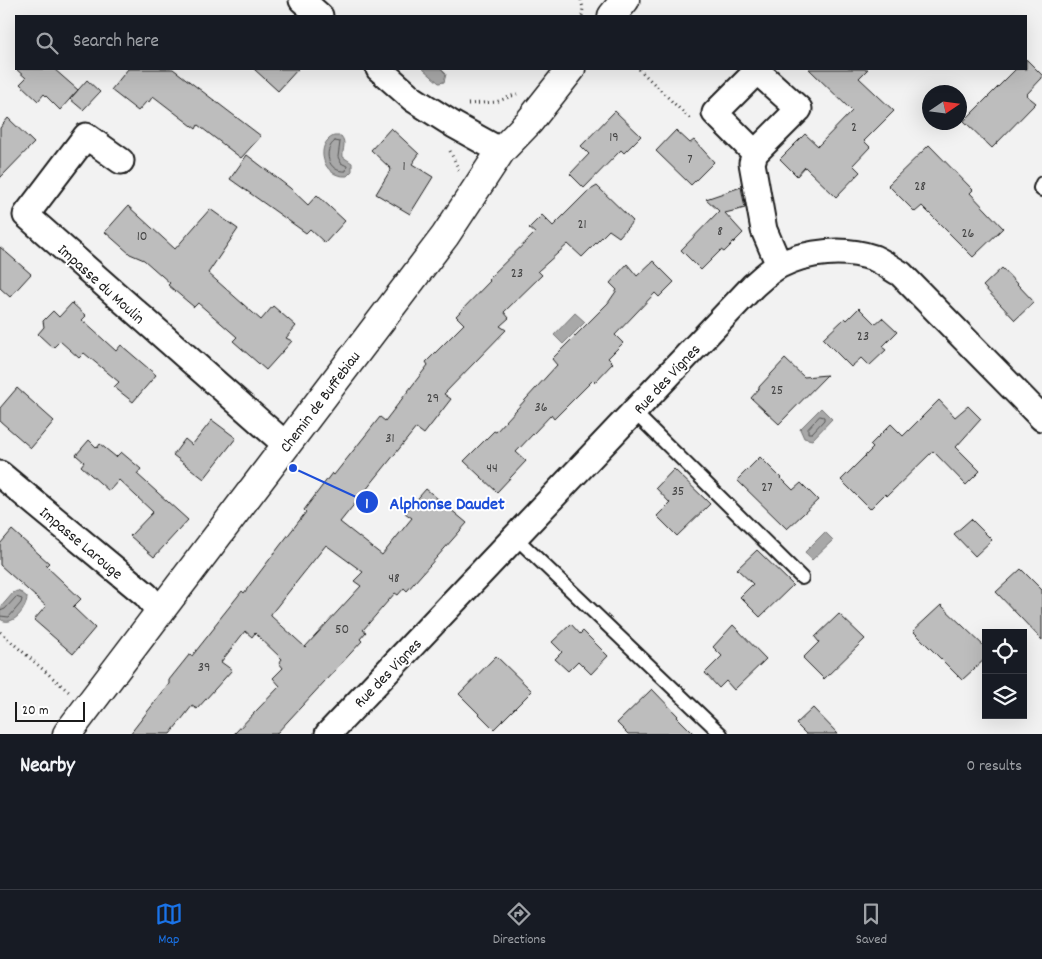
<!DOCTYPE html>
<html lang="en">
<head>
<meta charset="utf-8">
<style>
	body { margin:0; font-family:Dekko,sans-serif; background:#20242c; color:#f1f3f6 }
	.controls { position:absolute; right:15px; bottom:15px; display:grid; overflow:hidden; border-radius:0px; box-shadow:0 5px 20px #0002 }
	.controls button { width:45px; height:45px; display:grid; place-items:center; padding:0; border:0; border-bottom:1px solid #363941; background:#171b24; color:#f1f3f6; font:25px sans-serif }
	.compass { position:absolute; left:922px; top:85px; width:45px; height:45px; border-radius:50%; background:#171b24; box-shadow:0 5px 20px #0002; rotate:77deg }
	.scale { position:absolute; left:15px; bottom:12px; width:70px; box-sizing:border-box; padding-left:5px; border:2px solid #1c1c1c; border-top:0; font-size:14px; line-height:18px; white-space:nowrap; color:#1c1c1c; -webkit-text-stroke:4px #fff; paint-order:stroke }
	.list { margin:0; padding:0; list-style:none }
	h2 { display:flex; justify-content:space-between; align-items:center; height:65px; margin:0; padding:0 20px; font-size:21px }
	h2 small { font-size:16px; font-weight:400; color:#9ea1a6 }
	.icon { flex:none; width:28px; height:28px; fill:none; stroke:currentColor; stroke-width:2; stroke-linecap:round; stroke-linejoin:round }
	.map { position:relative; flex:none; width:1042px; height:734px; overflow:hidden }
	.search { position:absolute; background:#171b24; box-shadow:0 5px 20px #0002; left:15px; right:15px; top:15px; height:55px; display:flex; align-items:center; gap:12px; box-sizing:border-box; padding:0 18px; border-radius:0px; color:#9ea1a6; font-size:19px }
	.sheet { height:155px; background:#171b24 }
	nav { display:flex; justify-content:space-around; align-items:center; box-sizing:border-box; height:70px; border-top:1px solid #363941; background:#171b24; font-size:14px; color:#9ea1a6 }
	nav a { display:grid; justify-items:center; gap:2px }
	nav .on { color:#1a73e8 }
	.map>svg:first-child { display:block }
	.water { fill:#a8a8a8; stroke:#707070 }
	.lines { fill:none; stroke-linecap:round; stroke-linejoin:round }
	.shore { stroke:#545454; stroke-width:1 }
	.building { fill:#bdbdbd; stroke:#1c1c1c; fill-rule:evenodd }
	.lane-casing { stroke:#1c1c1c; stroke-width:16 }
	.street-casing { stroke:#1c1c1c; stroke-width:29 }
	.secondary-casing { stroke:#1c1c1c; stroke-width:31 }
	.path { stroke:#1c1c1c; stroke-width:3; stroke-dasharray:1 4; stroke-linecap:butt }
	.lane { stroke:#fff; stroke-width:12 }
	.street { stroke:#fff; stroke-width:25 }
	.secondary { stroke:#fff; stroke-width:28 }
	.labels { text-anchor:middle; stroke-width:4; stroke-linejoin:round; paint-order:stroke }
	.number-label { font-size:14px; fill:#444 }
	.street-label { font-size:16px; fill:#1c1c1c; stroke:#fff }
	.leader { fill:none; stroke:#1d4ed8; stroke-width:2 }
	.callout-dot { fill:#1d4ed8; stroke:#fff; stroke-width:2 }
	.mark-label { font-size:15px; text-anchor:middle; font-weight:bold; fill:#fff }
	.callout-label { font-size:18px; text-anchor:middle; font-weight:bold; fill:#1d4ed8; stroke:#fff; stroke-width:4; stroke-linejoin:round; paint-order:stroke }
</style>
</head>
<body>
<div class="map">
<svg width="1042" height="734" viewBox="0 0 1042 734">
	<rect width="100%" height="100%" fill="#f2f2f2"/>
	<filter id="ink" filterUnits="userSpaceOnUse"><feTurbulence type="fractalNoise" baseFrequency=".02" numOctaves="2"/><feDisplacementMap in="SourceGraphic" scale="10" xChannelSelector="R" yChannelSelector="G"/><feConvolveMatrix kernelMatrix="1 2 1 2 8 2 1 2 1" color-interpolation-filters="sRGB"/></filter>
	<g filter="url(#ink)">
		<path class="water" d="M423 69H441L446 74 444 82 439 83Z
			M334 136H341C347 143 342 149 343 157L352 163V171L347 176C321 178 315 143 334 136Z
			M575 313 585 322 563 344 554 335Z
			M821 408 832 419 812 440 804 438 800 429Z
			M825 532 833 540 812 560 805 552Z
			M17 591 22 593 27 597C27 609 12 628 0 619V608L13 593Z"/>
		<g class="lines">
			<path class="shore" d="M335 141 340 142 338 157 341 163 347 166 346 171C328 173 322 150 335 141Z
				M820 416 824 417V420L812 433H808V429Z
				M0 611 5 609 16 597 22 599 21 603 9 617 0 616"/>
		</g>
		<path class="building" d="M1026 59 1042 75V78L1026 95 1036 103 992 148 964 121 1016 69H1026Z
			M16 69H54L78 90 60 110 44 94 38 101 20 84 26 78Z
			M128 69H173L261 136 241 158 198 125 196 129 153 96 149 102 147 101 138 111 111 90Z
			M254 69H298L278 91Z
			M809 69H868L859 78 894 111 864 141 870 147 853 165 860 172 836 197 805 167 797 176 780 159 805 134 818 146 852 111Z
			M87 80 100 92 83 110 70 99Z
			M615 111 641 136 624 153 621 150 584 188 570 174 589 154 581 146Z
			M8 118 34 143 0 178V128Z
			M391 128 419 154 412 164 433 177 410 214 376 194 391 169 371 150Z
			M676 130 690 143 694 140 714 162 691 185 656 151Z
			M929 145 973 190 970 193 1003 228 973 257 922 206 915 212 888 185Z
			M247 155 290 188 308 205 317 195 345 221 325 243 310 229 306 233 230 179Z
			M597 186 633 221 619 237 609 230 582 257 568 244 538 271 542 275 504 312 509 318 500 326 506 330 444 394 451 399 424 434 416 428 340 522 382 555 412 518 405 513 426 489 467 523 407 591 404 588 398 595 395 593 363 630 366 632 360 639 362 641 276 734H234L280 686 273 678 283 668 279 663 282 659 255 633 252 637 245 631 221 662 232 670 197 709 192 706 170 734H130L169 684V680L189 655 192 656 215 627 214 626 242 591 244 593 279 547 306 512 304 510 332 473 334 475 380 417 385 421 428 365 426 362 464 324 456 316 490 281 488 279 535 233 529 228 542 215 553 226 587 192ZM326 545 363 572 354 581 361 586 305 647 271 616V614Z
			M741 187 745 208 725 213 743 233 724 252 721 250 701 270 681 250 719 211 706 199Z
			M128 206 175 249 210 209 238 229 208 273 261 320 273 306 296 326 286 338 292 341 266 370 233 341 237 337 198 303 194 307 168 285 170 283 144 260 130 254 105 232Z
			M0 247 31 274 10 297 0 288Z
			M653 261 674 282 659 297 655 293 615 335 623 343 608 358 613 363 595 382 593 380 554 419 551 415 516 452 526 461 497 492 464 461 494 431 496 432 557 365 552 359 608 303 617 290 610 283 627 264 637 276Z
			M1002 268 1034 302 1015 320 983 286Z
			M72 303 86 316 82 320 116 351 121 345 156 375 133 402 114 387 119 382 84 353 79 358 60 341 53 348 38 334 44 327 43 321 53 311 59 317Z
			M859 308 875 324 882 318 897 332 882 347 886 350 869 366 861 358 851 367 823 339 845 318 847 320Z
			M785 359 804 377 827 375 779 424 751 398 759 389V387Z
			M17 388 54 421 31 448 0 421V408Z
			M939 400 955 417 968 406 981 419 956 447 980 471 966 485 933 451 887 496 885 494 870 509 841 480 873 448 870 445 891 424 903 436Z
			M212 420 236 438 204 479 173 455 185 439 192 445Z
			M89 440 97 448 100 444 116 457 121 452 141 469 137 474 188 520 154 557 130 536 153 512 119 480 109 491 81 466 84 462 76 455Z
			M760 457 793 490 801 483 818 500 787 529 737 480Z
			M674 469 710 504 677 536 657 516 670 503 656 488Z
			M971 519 992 540 975 556 954 534Z
			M12 530 49 563 46 566 81 599 73 607 95 628 73 654 34 620 46 606 0 565V544Z
			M757 550 793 585 760 617 740 597 753 584 737 569Z
			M1021 569 1042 590V640L996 592Z
			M941 605 986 648V658L962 680 913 631Z
			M839 614 865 639 824 679 803 658 819 642 815 637Z
			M571 624 580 634 583 631 608 656 591 674 578 661 568 671 555 659 562 652 552 642Z
			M733 625 766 659 734 690 726 681 719 688 705 673 722 656 713 647Z
			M496 656 532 691 494 729 459 694Z
			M652 689 678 716 677 717 694 734H628L617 723Z
			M813 708 838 734H806L796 724Z"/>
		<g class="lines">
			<g class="lane-casing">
				<path id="lane" d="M1042 183 1040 188 1042 190
					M634 412 802 578
					M515 537 721 734"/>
			</g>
			<g class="street-casing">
				<path id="street" d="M302 0 320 16
					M379 69 413 99 454 125 501 151
					M755 153 715 113 757 71 799 109 755 153 752 163 764 230 779 265
					M121 161 86 136 26 215 285 444
					M0 474 146 595 160 612
					M328 734 753 286C761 279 770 270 780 265 808 251 845 248 874 258 883 262 892 269 901 274L1042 418"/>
			</g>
			<g class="secondary-casing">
				<path id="secondary" d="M612 16 625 0
					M67 734 445 236 501 151 529 122 571 69"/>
			</g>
			<path class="path" d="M581 0 583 8 582 16
				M639 69 692 121
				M468 104 496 102 517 94
				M450 151 459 170
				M0 632 69 692"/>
			<use href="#lane" class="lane"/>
			<use href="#street" class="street"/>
			<use href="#secondary" class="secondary"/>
		</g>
	</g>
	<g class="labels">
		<g class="number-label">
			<text x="854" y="131">2</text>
			<text x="614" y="141">19</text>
			<text x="690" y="163">7</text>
			<text x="404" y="170">1</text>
			<text x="920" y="190">28</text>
			<text x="582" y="228">21</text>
			<text x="720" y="235">8</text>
			<text x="968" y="237">26</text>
			<text x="142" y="240">10</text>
			<text x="517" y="277">23</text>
			<text x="863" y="340">23</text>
			<text x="777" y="394">25</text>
			<text x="433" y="402">29</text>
			<text x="541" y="411">36</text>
			<text x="390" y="442">31</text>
			<text x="492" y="472">44</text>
			<text x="767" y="491">27</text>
			<text x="678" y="495">35</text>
			<text x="394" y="582">48</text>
			<text x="342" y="633">50</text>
			<text x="204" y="671">39</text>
		</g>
		<g class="street-label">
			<text transform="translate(102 283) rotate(42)" y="6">Impasse du Moulin</text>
			<text transform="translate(666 378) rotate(-47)" y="6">Rue des Vignes</text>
			<text transform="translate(319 401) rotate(-53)" y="6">Chemin de Buffebiau</text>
			<text transform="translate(82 542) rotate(40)" y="6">Impasse Larouge</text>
			<text transform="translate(387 672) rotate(-46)" y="6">Rue des Vignes</text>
		</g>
	</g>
	<path class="leader" d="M293 468L367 502"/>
	<g class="callout-dot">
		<circle cx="293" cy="468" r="5"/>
		<circle cx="367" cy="502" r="12"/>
	</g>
	<g class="mark-label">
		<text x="367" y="508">1</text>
	</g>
	<g class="callout-label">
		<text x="447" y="509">Alphonse Daudet</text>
	</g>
</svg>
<div class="controls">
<button><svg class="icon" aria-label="locate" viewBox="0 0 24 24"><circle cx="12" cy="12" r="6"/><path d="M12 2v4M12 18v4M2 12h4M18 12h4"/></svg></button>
<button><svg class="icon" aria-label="layers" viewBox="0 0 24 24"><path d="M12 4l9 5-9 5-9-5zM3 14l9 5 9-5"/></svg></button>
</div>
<svg class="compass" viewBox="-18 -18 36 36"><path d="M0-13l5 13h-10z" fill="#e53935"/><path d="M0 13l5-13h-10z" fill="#9ea1a6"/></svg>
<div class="scale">20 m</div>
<div class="search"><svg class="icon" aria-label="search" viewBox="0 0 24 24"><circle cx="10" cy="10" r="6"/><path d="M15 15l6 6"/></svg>Search here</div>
</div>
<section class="sheet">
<h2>Nearby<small>0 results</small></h2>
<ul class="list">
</ul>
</section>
<nav>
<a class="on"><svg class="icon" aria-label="map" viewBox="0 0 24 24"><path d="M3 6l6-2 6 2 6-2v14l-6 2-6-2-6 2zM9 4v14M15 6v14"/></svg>Map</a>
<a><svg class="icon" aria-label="directions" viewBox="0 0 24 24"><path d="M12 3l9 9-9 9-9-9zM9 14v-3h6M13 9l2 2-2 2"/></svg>Directions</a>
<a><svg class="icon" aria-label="saved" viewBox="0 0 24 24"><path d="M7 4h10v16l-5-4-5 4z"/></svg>Saved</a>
</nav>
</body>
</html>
